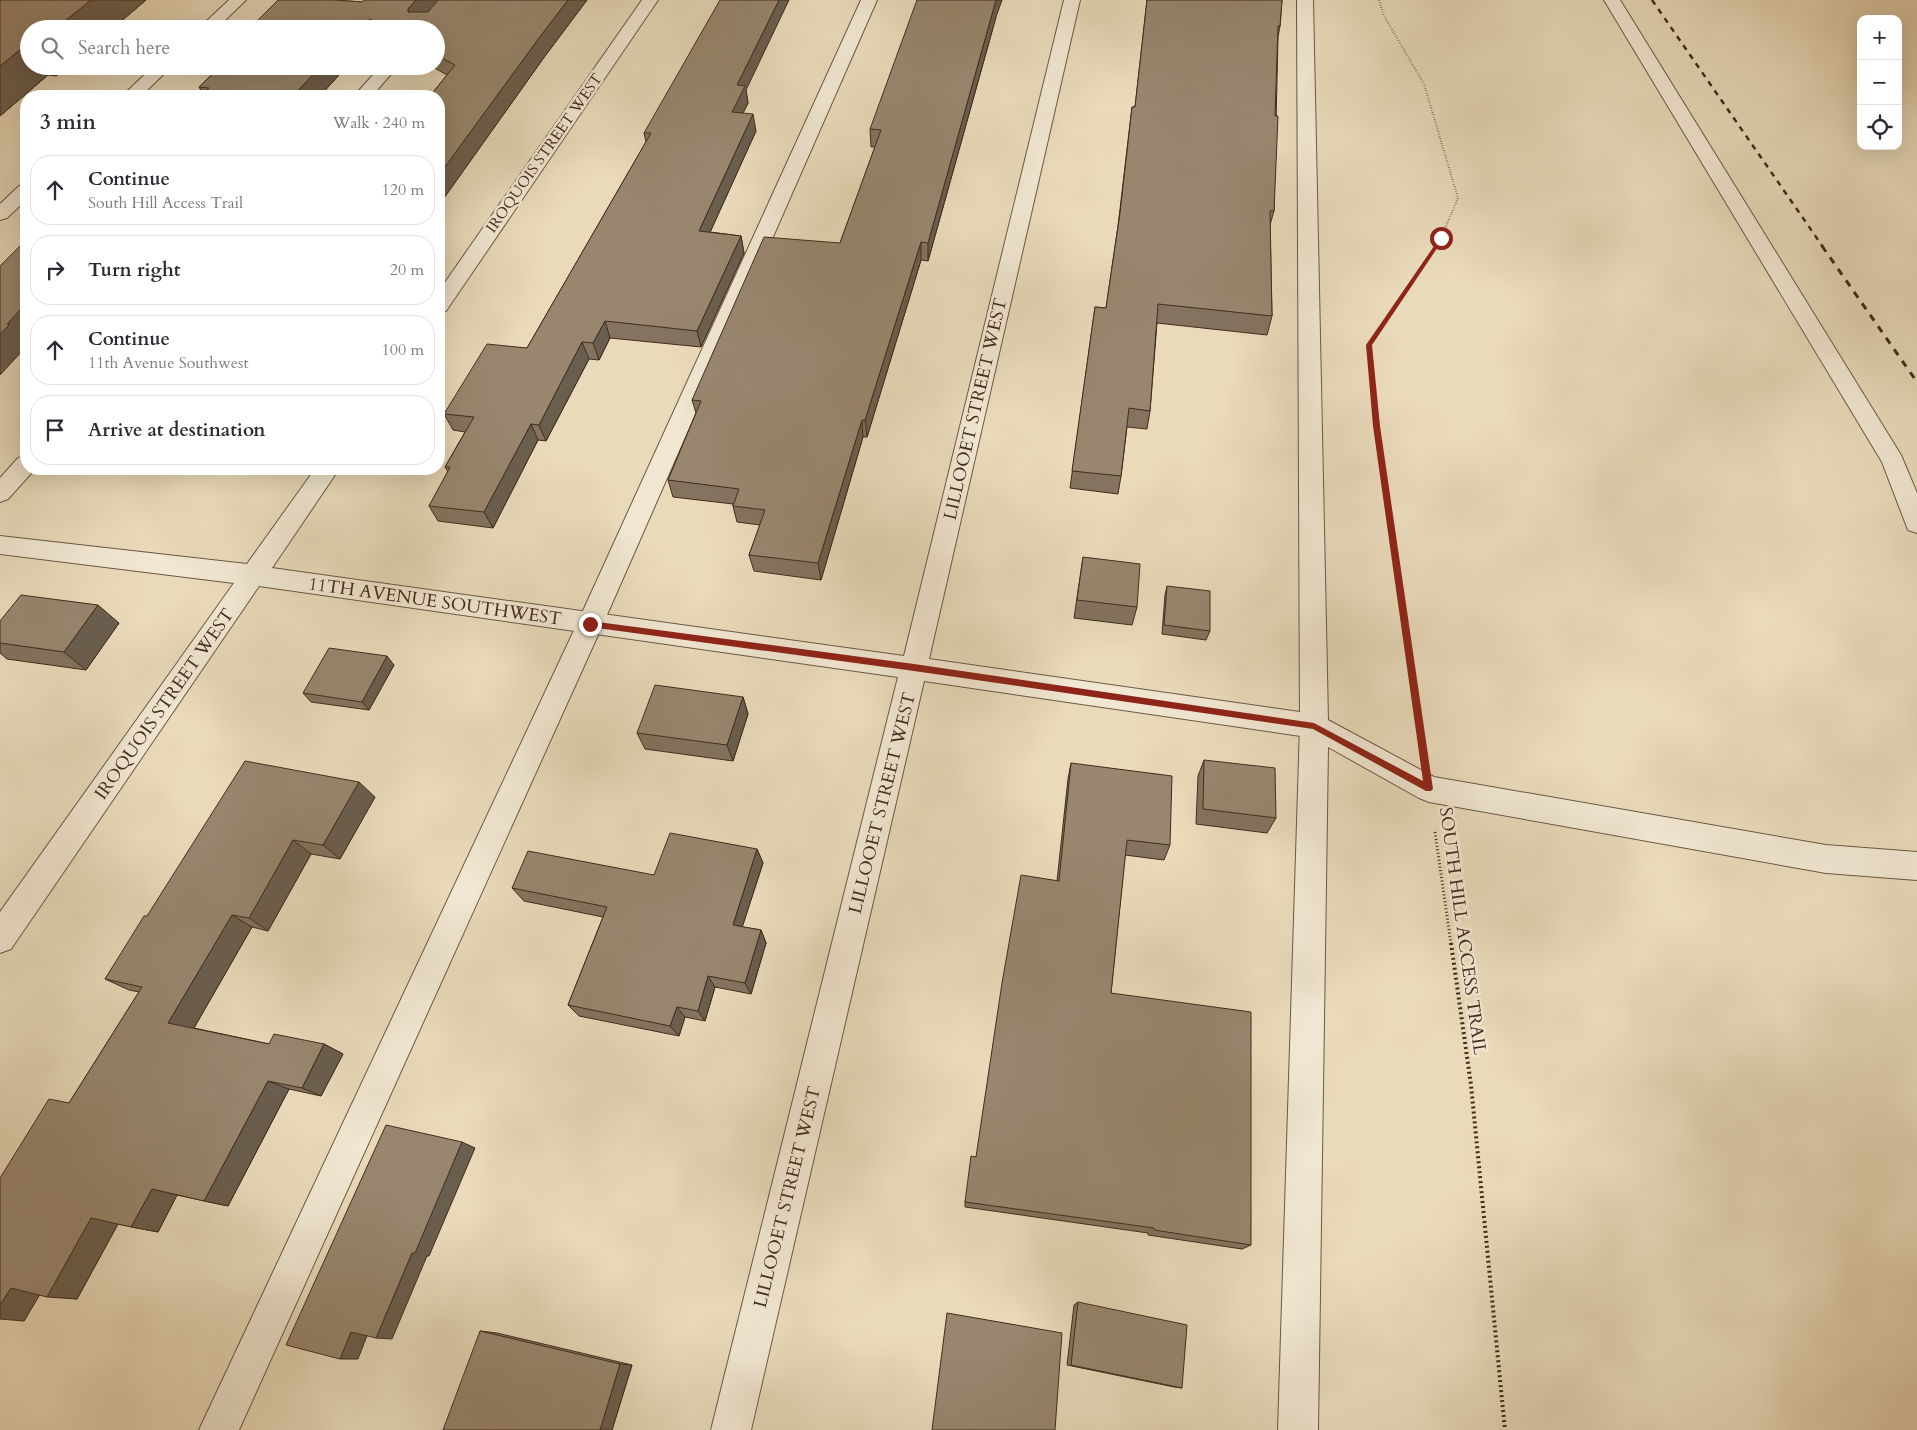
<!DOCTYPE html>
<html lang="en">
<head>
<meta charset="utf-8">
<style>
	body { margin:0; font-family:Cardo,serif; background:#f2f2f3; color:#2b2b33 }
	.controls { position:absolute; right:15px; top:15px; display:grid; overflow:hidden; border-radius:10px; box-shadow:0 5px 20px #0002 }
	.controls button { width:45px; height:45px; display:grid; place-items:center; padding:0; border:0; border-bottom:1px solid #e1e1e2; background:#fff; color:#2b2b33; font:25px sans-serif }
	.stop { position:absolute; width:15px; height:15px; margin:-11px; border:4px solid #8f2418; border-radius:50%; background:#fff }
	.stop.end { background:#8f2418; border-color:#fff; box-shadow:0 1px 5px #0008 }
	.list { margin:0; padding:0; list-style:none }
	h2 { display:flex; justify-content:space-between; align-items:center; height:65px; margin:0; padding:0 20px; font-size:21px }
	h2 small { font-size:16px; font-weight:400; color:#7c7c81 }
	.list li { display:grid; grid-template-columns:32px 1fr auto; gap:15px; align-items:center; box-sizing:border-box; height:70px; margin:0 10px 10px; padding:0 10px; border:1px solid #e1e1e2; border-radius:20px }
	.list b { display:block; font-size:19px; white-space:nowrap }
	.list p { margin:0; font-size:16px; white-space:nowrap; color:#7c7c81 }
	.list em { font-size:16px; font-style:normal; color:#7c7c81 }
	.icon { flex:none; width:28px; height:28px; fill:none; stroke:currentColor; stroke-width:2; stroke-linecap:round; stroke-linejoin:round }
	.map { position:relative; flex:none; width:1917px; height:1430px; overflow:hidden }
	.search { position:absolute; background:#fff; box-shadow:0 5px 20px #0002; left:20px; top:20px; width:425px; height:55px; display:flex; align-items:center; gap:12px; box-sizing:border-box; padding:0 18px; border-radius:28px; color:#7c7c81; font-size:19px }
	.panel { position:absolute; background:#fff; box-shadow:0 5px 20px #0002; left:20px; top:90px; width:425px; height:385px; border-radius:20px }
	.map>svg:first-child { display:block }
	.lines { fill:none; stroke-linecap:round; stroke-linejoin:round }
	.service-casing { stroke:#6b5845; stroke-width:2 }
	.minor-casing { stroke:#6b5845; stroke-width:2 }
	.tertiary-casing { stroke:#6b5845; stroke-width:2 }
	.path-far3 { stroke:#412c1e; stroke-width:2; stroke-dasharray:0.5 2; stroke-linecap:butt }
	.path-far2 { stroke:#412c1e; stroke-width:2.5; stroke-dasharray:1 2; stroke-linecap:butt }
	.path-far1 { stroke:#412c1e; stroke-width:3; stroke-dasharray:1 2.5; stroke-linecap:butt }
	.path { stroke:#412c1e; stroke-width:4; stroke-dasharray:2 3; stroke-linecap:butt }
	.service { fill:#f1e7d2; fill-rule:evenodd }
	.minor { fill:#f1e7d2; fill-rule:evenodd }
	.tertiary { fill:#f1e7d2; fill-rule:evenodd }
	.rail-far1 { stroke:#412c1e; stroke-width:2.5; stroke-dasharray:5.5 5.5; stroke-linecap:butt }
	.rail { stroke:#412c1e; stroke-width:3; stroke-dasharray:7 7; stroke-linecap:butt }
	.wall { fill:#83735f; stroke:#412c1e }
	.shaded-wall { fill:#6a5e4e; stroke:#412c1e }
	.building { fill:#98866f; stroke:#412c1e }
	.route { fill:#8f2418 }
	.labels { text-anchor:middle; stroke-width:5; stroke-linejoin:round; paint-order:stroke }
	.far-street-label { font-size:15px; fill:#412c1e; stroke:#f1e7d2 }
	.street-label { font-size:18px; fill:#412c1e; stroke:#f1e7d2 }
</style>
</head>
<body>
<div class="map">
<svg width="1917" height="1430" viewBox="0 0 1917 1430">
	<rect width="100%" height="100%" fill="#e9daba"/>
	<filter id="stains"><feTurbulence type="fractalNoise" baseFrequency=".004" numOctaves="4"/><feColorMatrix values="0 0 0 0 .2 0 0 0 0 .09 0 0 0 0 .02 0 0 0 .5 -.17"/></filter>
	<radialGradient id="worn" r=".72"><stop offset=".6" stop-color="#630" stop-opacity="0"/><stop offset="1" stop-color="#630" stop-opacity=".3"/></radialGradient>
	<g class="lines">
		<g class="service-casing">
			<path id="service" d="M861 0H877L603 624 239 1430H199L577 624Z
				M1297 0H1313L1328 720 1434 777 1826 845 1917 852V880L1826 873 1429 802 1419 798 1328 747 1318 1430H1278L1300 726Z
				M1604 0H1620L1901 455 1917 493V533L1908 530 1882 462Z
				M381 66H398L372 96H354Z
				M26 456V469H35L8 499 0 502V478L18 458Z"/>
		</g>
		<g class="minor-casing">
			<path id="minor" d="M642 0H658L446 311 439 313V291Z
				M1064 0H1080L929 659 1314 714 1324 718 1328 726 1324 734 1314 738 924 681 751 1430H711L898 677 259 586 11 949 0 953V912L234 583 0 554V536L247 564 315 469H339L272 568 904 656Z"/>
		</g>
		<g class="tertiary-casing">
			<path id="tertiary" d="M229 0H246L216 29H198Z
				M154 66H172L141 96H122Z
				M26 184V200L7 218 0 220V204L19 186Z"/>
		</g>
		<path class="path-far3" d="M1379 0 1384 16 1424 84 1458 198 1441 238 1435 247"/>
		<path class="path-far2" d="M1395 556 1376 426 1369 345 1436 246"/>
		<path class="path-far1" d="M1395 555 1421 737
			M1435 832 1451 944"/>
		<path class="path" d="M1451 943 1471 1085 1505 1430"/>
		<use href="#service" class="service"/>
		<use href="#minor" class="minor"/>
		<use href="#tertiary" class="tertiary"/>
		<path class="rail-far1" d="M1652 0 1823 247"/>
		<path class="rail" d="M1822 246 1917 382"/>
	</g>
	<path class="wall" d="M0 0H146L112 29H29V66H68L56 76 48 75 0 116Z
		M278 0H335L362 2 364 0H587L545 56 439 205V96H430L447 75 431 66H436V29H249Z
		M1147 0H1282L1280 26 1278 37 1274 211 1270 225 1272 316 1267 335 1157 323 1150 411 1147 429 1127 427 1121 476 1118 494 1070 488 1095 307 1106 308 1118 226 1132 107H1135Z
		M996 17 928 261 921 260 867 437H863L821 580 754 571 749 555 760 525 737 522 733 506V504L673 497 668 480 696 413 692 400 840 243 875 147H871L870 129Z
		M221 66H347L320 96 203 94 199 87Z
		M746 90 748 103 743 113 756 131 710 232 741 236 744 253 701 347 610 338 599 360 589 359 546 441 538 440 493 528 438 521 429 506 448 472 445 467 465 432 453 430 444 414 527 348 646 142 644 133Z
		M1083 557 1137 607 1132 625 1074 618Z
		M1167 586 1210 631 1206 640 1162 634 1165 595Z
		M0 621 119 623 86 670 7 659 0 653Z
		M394 665 369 710 311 702 303 693Z
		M743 697 748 714 733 761 645 749 637 733Z
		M1204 760 1276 818 1267 833 1196 824 1198 776Z
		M1071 763 1170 845 1164 860 1125 855 1111 993 1251 1245 1242 1249 1148 1235V1233L965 1207V1202L976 1157 1057 881 1068 779Z
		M375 797 340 859 311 854 268 931 252 927 194 1028 269 1044H324L343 1054 321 1096 289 1089 228 1206 177 1195 158 1232 118 1224 77 1299 39 1295 24 1321 69 1103 139 992 129 990 105 979 147 916Z
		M757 849 763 863 742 927 761 930 766 943 751 994 715 987 705 1021 685 1017 679 1036 579 1016 568 1005 603 917 524 901 512 888 654 875Z
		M1078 1302 1182 1388 1174 1387 1067 1365 1074 1305Z
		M480 1331 497 1333 632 1365 612 1430Z"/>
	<path class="shaded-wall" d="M91 0H146L112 29H55Z
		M416 0H439L416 28 408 12V9Z
		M568 0H587L545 56 439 205V175L539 38Z
		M779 0H789L746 90 748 103 735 129 732 112 737 85Z
		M996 0H1002L996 17 928 261V243Z
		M370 19 374 29H361Z
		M27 44 29 47V66H42L48 75 0 116V66Z
		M50 66H68L56 76Z
		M321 66H347L320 96H293Z
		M753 114 756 131 703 248 699 231Z
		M741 236 744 253 701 347 697 331Z
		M921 242V260L867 437 865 420Z
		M26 304V347L0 375V334L7 324Z
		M605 321 610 338 599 360 593 343Z
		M582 342 589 359 546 441 539 425Z
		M862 420 863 437 821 580 818 563Z
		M531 424 538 440 493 528 484 512Z
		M98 605 119 623 86 670 64 652Z
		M387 656 394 665 369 710 362 702Z
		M743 697 748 714 733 761 727 745Z
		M359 782 375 797 340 859 323 845Z
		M293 840 311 854 268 931 249 918Z
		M757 849 763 863 739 937 733 925Z
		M232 915 252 927 191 1033 168 1023Z
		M761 930 766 943 751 994 745 983Z
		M708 976 715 987 705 1021 698 1011Z
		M677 1007 685 1017 679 1036 670 1026Z
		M324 1044 343 1054 321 1096 302 1088Z
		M268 1081 289 1089 228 1206 204 1201Z
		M462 1142 475 1148 429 1256H427L392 1339 376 1338 412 1253Z
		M152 1189 177 1195 158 1232 131 1227Z
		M91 1218 119 1222 77 1299 47 1297Z
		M11 1288 42 1291 24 1321 0 1319V1305Z
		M351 1332 368 1333 358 1359H340Z
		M620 1364 632 1365 612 1430H600Z"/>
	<path class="building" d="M0 0H91L55 29H29V45L27 44 0 66Z
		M278 0H335L362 2 364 0H416L408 9V12H428L438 0H568L539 38 439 175V96H430L455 65 436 55V29H388L370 19 361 29H249Z
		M720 0H779L737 85 745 86 732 112 753 114 699 231 741 236 697 331 605 321 593 343 582 342 539 425 531 424 484 512 429 506 450 467H445L474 417 444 414 487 344 527 348 651 133H644Z
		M917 0H996L928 243 921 242 865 420H862L818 563 749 555 765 510 733 506 739 489 668 480 701 401 692 400 764 237 840 243 881 130 870 129Z
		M1147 0H1282L1280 26H1278L1275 116H1278L1274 211H1270L1272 316 1158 304 1150 411 1129 408 1121 476 1072 471 1095 307 1106 308 1120 213 1132 107H1135Z
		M221 66H321L293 96H200L209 88 199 87Z
		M26 240V304L7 324H10L0 334V266Z
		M1083 557 1140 564 1137 607 1077 600Z
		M1167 586 1210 591V631L1164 625Z
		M21 595 98 605 64 652 0 643V621Z
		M329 648 387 656 362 702 303 693Z
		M655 685 743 697 727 745 637 733Z
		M1204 760 1275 768 1276 818 1203 809Z
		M245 761 359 782 323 845 293 840 249 918 232 915 168 1023 269 1044 274 1034 324 1044 302 1088 268 1081 204 1201 152 1189 131 1227 91 1218 47 1297 11 1288 0 1305V1178L49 1099 69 1103 142 987 105 979 144 916H147Z
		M1071 763 1172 776 1170 845 1127 840 1111 993 1251 1012V1245L1154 1230V1228L965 1202 971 1156 976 1157 1002 983 1021 875 1059 881Z
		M670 833 757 849 733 925 761 930 745 983 708 976 698 1011 677 1007 670 1026 568 1005 607 907 512 888 528 851 654 875Z
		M386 1125 462 1142 415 1253H412L376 1338 351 1332 340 1359 286 1345Z
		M1078 1302 1187 1325 1182 1388 1071 1365Z
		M947 1313 1062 1333 1055 1430H932Z
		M480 1331 620 1364 600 1430H443Z"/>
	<path class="route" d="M1441 236 1444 238 1372 345 1380 426 1433 789 1431 791H1426L1313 729 914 671 590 627 586 624 590 621 914 664 1314 723 1423 781 1373 426 1366 345Z"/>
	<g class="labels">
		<g class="far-street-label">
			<text transform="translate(544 153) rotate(-55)" y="5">IROQUOIS STREET WEST</text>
		</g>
		<g class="street-label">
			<text transform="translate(975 409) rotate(-77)" y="6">LILLOOET STREET WEST</text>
			<text transform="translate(435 601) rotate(8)" y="6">11TH AVENUE SOUTHWEST</text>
			<text transform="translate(164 704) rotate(-55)" y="6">IROQUOIS STREET WEST</text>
			<text transform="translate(882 803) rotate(-76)" y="6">LILLOOET STREET WEST</text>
			<text transform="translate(1463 931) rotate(82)" y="6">SOUTH HILL ACCESS TRAIL</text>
			<text transform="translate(787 1197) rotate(-76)" y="6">LILLOOET STREET WEST</text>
		</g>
	</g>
	<rect width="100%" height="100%" filter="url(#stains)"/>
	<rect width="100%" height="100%" fill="url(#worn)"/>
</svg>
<div class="controls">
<button>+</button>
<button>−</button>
<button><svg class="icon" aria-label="locate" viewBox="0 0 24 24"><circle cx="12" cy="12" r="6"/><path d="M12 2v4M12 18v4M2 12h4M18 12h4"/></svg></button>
</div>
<div class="stop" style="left:1441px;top:238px"></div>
<div class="stop end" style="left:590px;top:624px"></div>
<div class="search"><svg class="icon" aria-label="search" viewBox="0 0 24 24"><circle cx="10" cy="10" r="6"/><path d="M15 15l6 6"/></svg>Search here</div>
<section class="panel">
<h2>3 min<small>Walk · 240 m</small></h2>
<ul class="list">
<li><svg class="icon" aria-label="ahead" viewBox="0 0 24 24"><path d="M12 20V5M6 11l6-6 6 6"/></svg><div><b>Continue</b><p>South Hill Access Trail</p></div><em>120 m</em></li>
<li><svg class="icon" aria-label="right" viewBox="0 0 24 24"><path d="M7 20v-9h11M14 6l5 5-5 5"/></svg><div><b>Turn right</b></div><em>20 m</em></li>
<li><svg class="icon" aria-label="ahead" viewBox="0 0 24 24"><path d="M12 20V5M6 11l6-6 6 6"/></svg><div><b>Continue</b><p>11th Avenue Southwest</p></div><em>100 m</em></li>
<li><svg class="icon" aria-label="arrive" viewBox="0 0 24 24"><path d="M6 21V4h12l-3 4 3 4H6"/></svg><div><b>Arrive at destination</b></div></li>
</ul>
</section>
</div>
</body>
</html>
